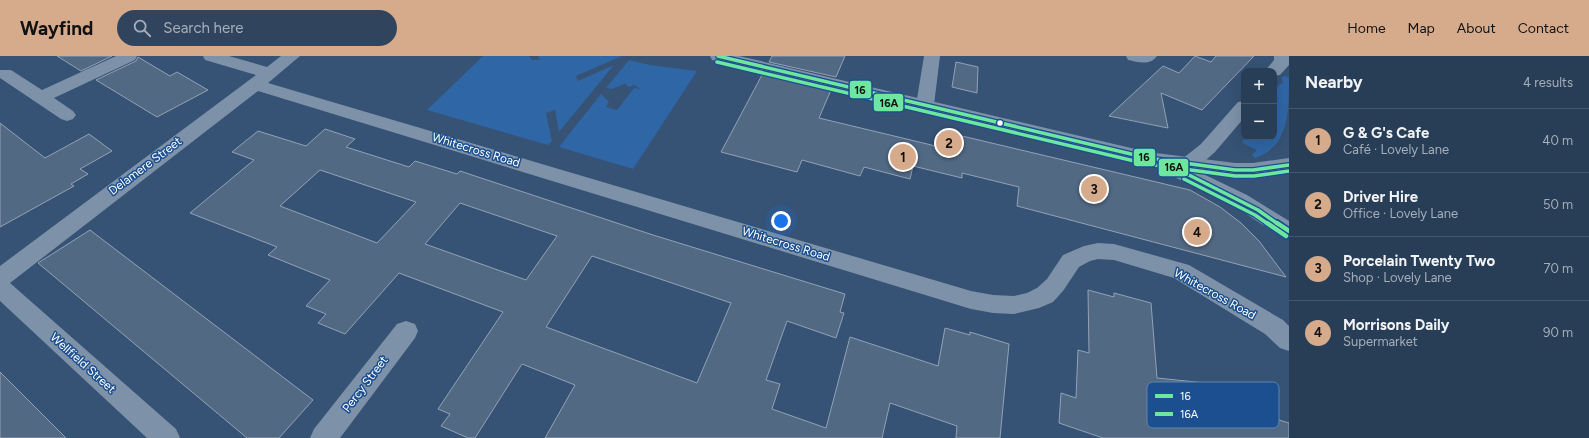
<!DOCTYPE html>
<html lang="en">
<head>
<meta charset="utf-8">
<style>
	body { margin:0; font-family:Figtree,sans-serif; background:#30455d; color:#f1f3f6 }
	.controls { position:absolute; right:12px; top:12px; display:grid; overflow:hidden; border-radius:8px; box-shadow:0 4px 16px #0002 }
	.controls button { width:36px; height:36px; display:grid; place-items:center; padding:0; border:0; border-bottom:1px solid #44576d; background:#283e57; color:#f1f3f6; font:20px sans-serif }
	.you { position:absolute; left:781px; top:165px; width:14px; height:14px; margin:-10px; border:3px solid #fff; border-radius:50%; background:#1a73e8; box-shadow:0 0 0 6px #1a73e833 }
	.badge { display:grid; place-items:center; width:26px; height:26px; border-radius:50%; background:#d6ab8b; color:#111; font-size:13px; font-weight:700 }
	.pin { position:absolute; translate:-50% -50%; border:2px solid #fff; box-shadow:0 1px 4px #0006 }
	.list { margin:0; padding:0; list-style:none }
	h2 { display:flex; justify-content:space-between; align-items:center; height:52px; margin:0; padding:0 16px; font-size:17px }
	h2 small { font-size:13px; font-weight:400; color:#a5aeba }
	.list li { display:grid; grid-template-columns:26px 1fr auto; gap:12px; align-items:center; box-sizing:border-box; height:64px; padding:0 16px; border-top:1px solid #44576d }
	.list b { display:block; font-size:15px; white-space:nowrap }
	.list p { margin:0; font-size:13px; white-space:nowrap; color:#a5aeba }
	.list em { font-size:13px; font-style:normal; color:#a5aeba }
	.icon { flex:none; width:22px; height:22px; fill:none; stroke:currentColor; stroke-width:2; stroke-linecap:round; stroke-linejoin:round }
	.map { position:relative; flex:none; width:1289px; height:382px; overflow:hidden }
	header { display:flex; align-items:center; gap:24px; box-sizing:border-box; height:56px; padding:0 20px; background:#d6ab8b; color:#111 }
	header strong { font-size:19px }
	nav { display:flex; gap:22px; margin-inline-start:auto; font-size:14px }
	.search { width:280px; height:36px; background:#30455d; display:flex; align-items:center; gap:10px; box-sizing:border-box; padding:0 14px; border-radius:22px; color:#a5aeba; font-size:15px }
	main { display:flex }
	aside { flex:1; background:#283e57 }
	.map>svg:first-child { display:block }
	.green { fill:#2f66a5 }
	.building { fill:#526984; stroke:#92a2b6; fill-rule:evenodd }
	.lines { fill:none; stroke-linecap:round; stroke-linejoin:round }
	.minor { fill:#7d92a8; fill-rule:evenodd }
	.tertiary { fill:#7d92a8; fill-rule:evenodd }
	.bus-1-far1-casing { stroke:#1b4f8f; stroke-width:6 }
	.bus-1-casing { stroke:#1b4f8f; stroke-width:8 }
	.bus-2-far1-casing { stroke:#1b4f8f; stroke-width:6 }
	.bus-2-casing { stroke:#1b4f8f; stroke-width:8 }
	.bus-1-far1 { stroke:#6de79f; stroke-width:3.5 }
	.bus-1 { stroke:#6de79f; stroke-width:4.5 }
	.bus-2-far1 { stroke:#6de79f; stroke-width:3.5 }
	.bus-2 { stroke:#6de79f; stroke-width:4.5 }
	.bus-dot { fill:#fff; stroke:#1b4f8f; stroke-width:1.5 }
	.labels { text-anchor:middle; stroke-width:3; stroke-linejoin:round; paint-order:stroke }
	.street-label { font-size:12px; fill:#fff; stroke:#1b4f8f }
	.key { fill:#1b4f8f; stroke:#5f84b1; stroke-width:1 }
	.key-label { font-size:11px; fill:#fff }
	.line-badge { stroke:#1b4f8f; stroke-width:1.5 }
	.pale-badge-label { font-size:11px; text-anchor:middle; font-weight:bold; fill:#111 }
</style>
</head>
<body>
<header>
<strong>Wayfind</strong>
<div class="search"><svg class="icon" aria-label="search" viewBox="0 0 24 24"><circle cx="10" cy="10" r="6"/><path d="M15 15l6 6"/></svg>Search here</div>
<nav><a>Home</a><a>Map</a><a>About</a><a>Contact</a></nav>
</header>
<main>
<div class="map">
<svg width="1289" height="382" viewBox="0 0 1289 382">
	<rect width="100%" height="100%" fill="#365274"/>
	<path class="green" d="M483 0H529L532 4H540L538 0H622L576 20 578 25 614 9 559 76 555 54 546 57 552 85 548 89 427 54Z
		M629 4 650 9 697 15 633 113 559 91 601 38 609 46 606 51 617 54 634 32 641 33 634 29 629 31 625 28 612 33 606 32Z
		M1284 20 1289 21C1289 56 1289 91 1255 102L1252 99 1257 94 1242 87 1246 81H1274V34L1280 28 1283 27 1281 22Z"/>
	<path class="building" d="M57 0H112L81 15Z
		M772 0H845L836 21 769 6Z
		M1195 0 1211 6 1216 0H1254L1202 54 1161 37 1168 72 1109 60 1163 10 1179 17Z
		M138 1 170 20 177 16 208 34 157 61 96 24 136 5Z
		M956 6 978 11 977 37 952 31Z
		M763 17 831 34 819 62 944 92 945 76 1190 134 1220 151 1241 167 1259 185 1286 221 1017 150 1019 131 962 117V122L913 110 910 123 864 111 860 120 802 104 797 116 721 96Z
		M0 67 45 102 89 78 112 95 80 113 88 118 71 128 74 130 0 171Z
		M325 73 355 83 346 91 409 111 415 105 457 118 460 115 653 179 845 238 840 256 844 257 836 282 787 265 766 324 780 328 772 353 826 372 850 281 938 310 945 272 970 279V276L1009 288 1000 382H956L957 370 890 347 882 382H545L575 329 522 308 475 382H468L441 370 450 358 438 353 503 256 399 217 345 278 318 267 326 258 306 250 330 224 268 199 277 191 190 157 254 104 232 96 258 75 306 90ZM320 114 416 146 377 187 280 150ZM460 147 557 180 526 224 425 188ZM592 200 731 247 697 327 546 271Z
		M90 174 313 344 279 382H247L38 207Z
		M1088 234 1114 241V237L1151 247 1157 322 1215 328 1225 348 1289 367V382H1103L1059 367 1061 337 1076 342 1078 294 1089 297Z
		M0 316 66 382H0Z"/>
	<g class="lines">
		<path class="minor" d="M116 0H137L135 4 54 42 73 55 76 59 73 63 67 65 61 63 0 22V14H11L42 34Z
			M203 0H229L267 11 281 0H300L268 27 971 235 993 239 1014 240 1027 237 1037 232 1047 223 1063 199 1084 190 1098 187 1114 188 1189 209 1283 264 1289 270V295L1280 292 1265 278 1174 222 1114 204 1098 203 1090 205 1079 211 1063 235 1053 246 1039 252 1014 258 993 257 971 253 258 35 10 227 176 373 180 382H147L0 245V210L256 19 205 4Z
			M924 0H940L934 49 931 53 925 54 919 53 916 49Z
			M1126 0H1157C1150 10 1138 6 1128 4Z
			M1274 0H1289V9L1280 19 1274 20V15H1265L1274 4Z
			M1244 45V62L1215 96 1199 110 1201 119 1198 124 1191 126 1184 124 1181 119 1179 108 1182 103 1201 88 1238 46Z
			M406 265 415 268 418 275 415 282 340 382H310L314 373 397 268Z"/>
		<path class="tertiary" d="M710 0H739L1148 96 1235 107H1253L1289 102V116L1253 121H1235L1197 115 1247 139 1289 165V183L1281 181 1233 149 1168 118 1165 113 1166 111 1148 108 718 5 712 4Z"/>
		<g class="bus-1-far1-casing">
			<path id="bus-1-far1" d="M718 0 1148 102 1235 114H1253L1289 109
				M1187 118 1258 154 1278 168"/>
		</g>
		<g class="bus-1-casing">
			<path id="bus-1" d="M1277 167 1289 175"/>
		</g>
		<g class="bus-2-far1-casing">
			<path id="bus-2-far1" d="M717 6 1147 108 1235 120H1254L1289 115
				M1184 123 1255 159 1268 168"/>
		</g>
		<g class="bus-2-casing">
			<path id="bus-2" d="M1267 167 1286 180"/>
		</g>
		<use href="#bus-1-far1" class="bus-1-far1"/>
		<use href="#bus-1" class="bus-1"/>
		<use href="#bus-2-far1" class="bus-2-far1"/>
		<use href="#bus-2" class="bus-2"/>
	</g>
	<circle class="bus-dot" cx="1000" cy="67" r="3.5"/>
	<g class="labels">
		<g class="street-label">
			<text transform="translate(476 94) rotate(17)" y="4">Whitecross Road</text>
			<text transform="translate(145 110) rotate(-37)" y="4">Delamere Street</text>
			<text transform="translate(786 188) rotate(17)" y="4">Whitecross Road</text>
			<text transform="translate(1215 238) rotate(29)" y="4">Whitecross Road</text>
			<text transform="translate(83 307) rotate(42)" y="4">Wellfield Street</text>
			<text transform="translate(365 328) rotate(-53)" y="4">Percy Street</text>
		</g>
	</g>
	<rect x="1147" y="326" width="132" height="46" rx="6" class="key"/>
	<rect x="1155" y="338" width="18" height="4" fill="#6de79f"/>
	<rect x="1155" y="356" width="18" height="4" fill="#6de79f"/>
	<g class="key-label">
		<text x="1180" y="344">16</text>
		<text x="1180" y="362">16A</text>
	</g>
	<g class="line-badge">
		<rect x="849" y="24" width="23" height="19" rx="4" fill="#6de79f"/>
		<rect x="873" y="37" width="31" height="19" rx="4" fill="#6de79f"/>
		<rect x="1133" y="92" width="23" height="19" rx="4" fill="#6de79f"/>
		<rect x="1158" y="102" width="31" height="19" rx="4" fill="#6de79f"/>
	</g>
	<g class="pale-badge-label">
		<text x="860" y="38">16</text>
		<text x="889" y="51">16A</text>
		<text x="1144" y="105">16</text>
		<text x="1174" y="115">16A</text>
	</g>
</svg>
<div class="controls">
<button>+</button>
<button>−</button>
</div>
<div class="you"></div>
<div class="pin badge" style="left:903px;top:101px">1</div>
<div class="pin badge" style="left:949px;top:87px">2</div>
<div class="pin badge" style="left:1094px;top:133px">3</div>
<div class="pin badge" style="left:1197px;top:176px">4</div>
</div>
<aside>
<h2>Nearby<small>4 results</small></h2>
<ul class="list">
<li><span class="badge">1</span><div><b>G &amp; G's Cafe</b><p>Café · Lovely Lane</p></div><em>40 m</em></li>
<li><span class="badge">2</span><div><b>Driver Hire</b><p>Office · Lovely Lane</p></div><em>50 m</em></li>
<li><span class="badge">3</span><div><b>Porcelain Twenty Two</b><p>Shop · Lovely Lane</p></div><em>70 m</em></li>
<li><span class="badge">4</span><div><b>Morrisons Daily</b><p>Supermarket</p></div><em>90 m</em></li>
</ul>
</aside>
</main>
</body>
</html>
